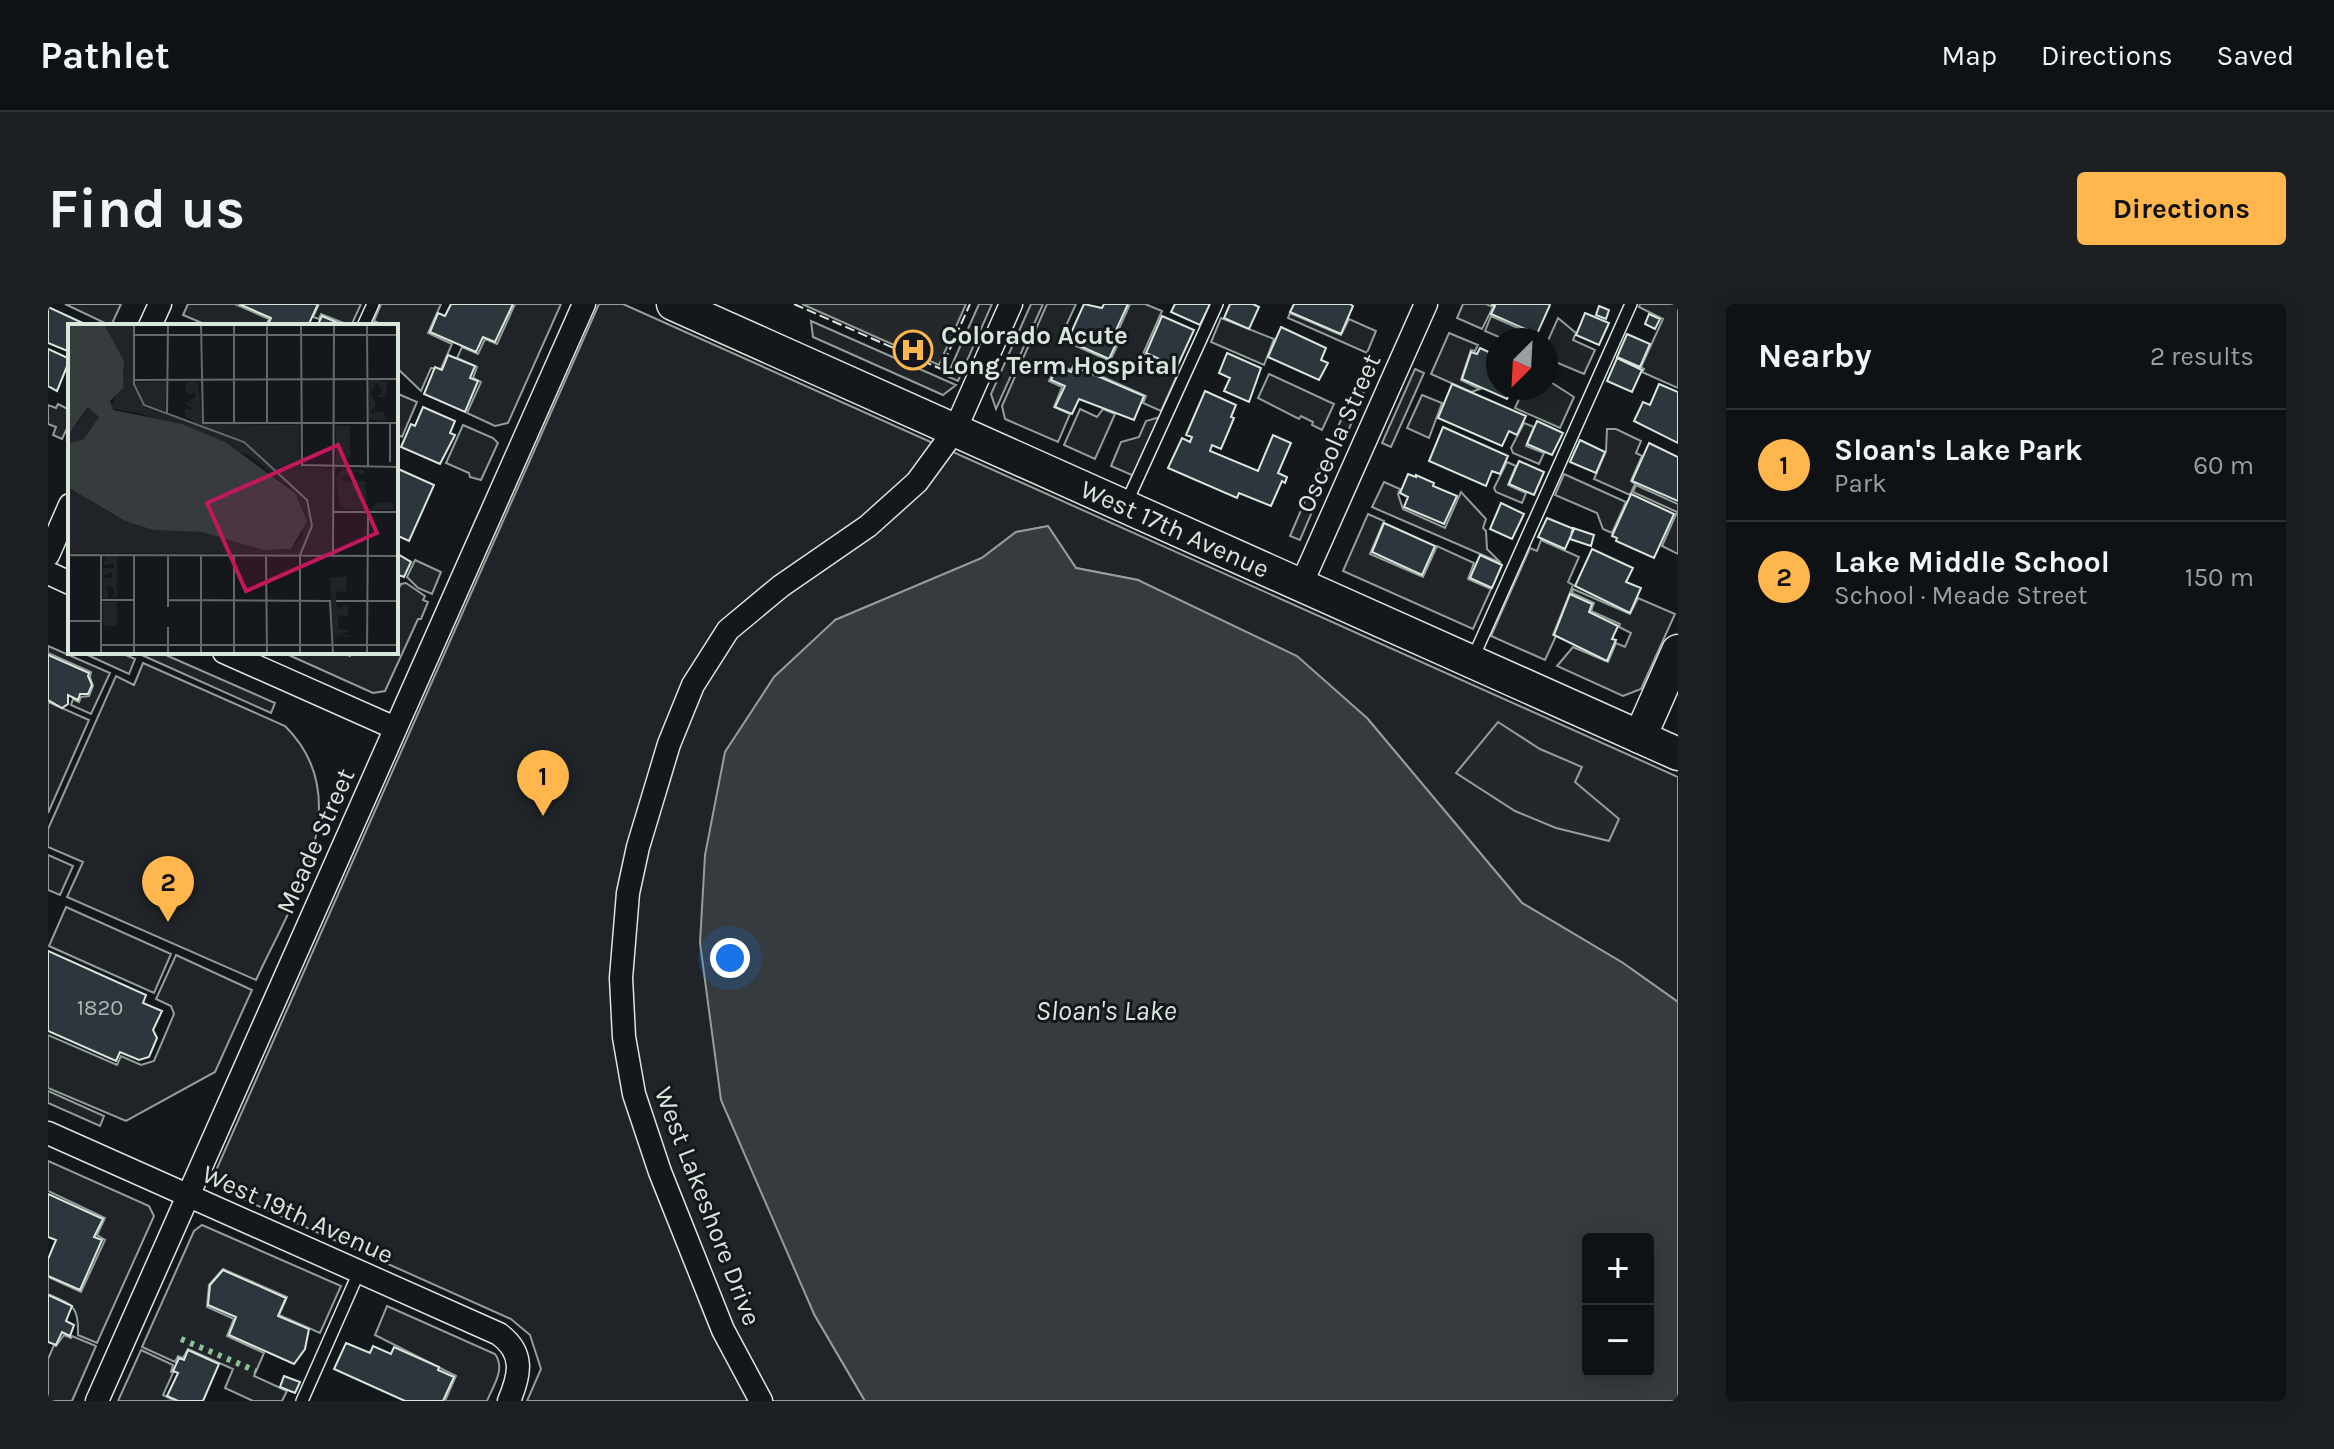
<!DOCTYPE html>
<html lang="en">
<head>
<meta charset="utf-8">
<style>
	body { margin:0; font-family:Karla,sans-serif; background:#1d2022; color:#f1f3f6 }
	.controls { position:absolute; right:24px; bottom:24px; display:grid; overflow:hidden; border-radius:8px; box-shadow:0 4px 20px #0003 }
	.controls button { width:72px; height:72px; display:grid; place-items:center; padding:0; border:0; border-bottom:2px solid #2f3234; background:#0f1215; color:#f1f3f6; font:40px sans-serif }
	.compass { position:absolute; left:1438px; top:24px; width:72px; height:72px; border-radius:50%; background:#0f1215; box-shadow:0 4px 20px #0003; rotate:204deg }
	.you { position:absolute; left:682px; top:654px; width:28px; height:28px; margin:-20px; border:6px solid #fff; border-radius:50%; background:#1a73e8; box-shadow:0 0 0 12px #1a73e833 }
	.badge { display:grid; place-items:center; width:52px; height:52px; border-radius:50%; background:#ffb74d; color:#111; font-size:26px; font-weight:700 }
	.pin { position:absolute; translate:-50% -66px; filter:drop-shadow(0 2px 4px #0008) }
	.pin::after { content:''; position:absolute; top:42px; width:28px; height:24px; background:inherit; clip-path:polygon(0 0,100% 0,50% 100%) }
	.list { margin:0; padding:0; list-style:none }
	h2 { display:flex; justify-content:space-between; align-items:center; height:104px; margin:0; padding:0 32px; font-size:34px }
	h2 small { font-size:26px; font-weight:400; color:#9b9ea0 }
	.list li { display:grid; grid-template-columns:52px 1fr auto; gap:24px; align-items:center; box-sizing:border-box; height:112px; padding:0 32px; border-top:2px solid #2f3234 }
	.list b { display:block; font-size:30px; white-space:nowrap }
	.list p { margin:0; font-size:26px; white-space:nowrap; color:#9b9ea0 }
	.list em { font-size:26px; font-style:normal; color:#9b9ea0 }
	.map { position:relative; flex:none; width:1630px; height:1097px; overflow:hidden; border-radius:8px }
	header { display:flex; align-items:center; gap:48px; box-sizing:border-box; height:112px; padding:0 40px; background:#0f1215; border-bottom:2px solid #2f3234 }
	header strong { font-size:38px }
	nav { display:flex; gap:44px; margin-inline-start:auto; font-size:28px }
	.intro { display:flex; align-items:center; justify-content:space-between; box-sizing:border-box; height:192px; padding:0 48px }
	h1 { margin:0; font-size:56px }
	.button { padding:20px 36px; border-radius:8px; background:#ffb74d; color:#111; font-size:28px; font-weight:700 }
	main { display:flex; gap:48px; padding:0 48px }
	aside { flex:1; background:#0f1215; border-radius:8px; box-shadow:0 4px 20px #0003 }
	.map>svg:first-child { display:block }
	.green { fill:#202428; stroke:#939e99; stroke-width:2 }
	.parking { fill:#24282b; stroke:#939e99; stroke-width:2 }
	.water { fill:#363b3e; stroke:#939e99; stroke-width:2; fill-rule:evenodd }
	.building { fill:#2c363c; stroke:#d8e6dc; stroke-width:2 }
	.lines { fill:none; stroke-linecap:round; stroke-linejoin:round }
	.lane-casing { stroke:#d8e6dc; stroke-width:14 }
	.street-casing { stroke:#d8e6dc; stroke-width:25 }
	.secondary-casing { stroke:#d8e6dc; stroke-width:35 }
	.lane { stroke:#14181c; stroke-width:11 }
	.street { stroke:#14181c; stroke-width:22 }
	.secondary { stroke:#14181c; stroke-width:32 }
	.hedge { stroke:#8ac095; stroke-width:6; stroke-dasharray:4 6; stroke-linecap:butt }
	.fence { stroke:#d8e6dc; stroke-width:2; stroke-dasharray:10 4; stroke-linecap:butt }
	.labels { text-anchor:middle; stroke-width:6; stroke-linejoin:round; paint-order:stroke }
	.number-label { font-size:22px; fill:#adbab4 }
	.poi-label { font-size:26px; font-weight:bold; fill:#d8e6dc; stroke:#14181c; text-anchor:start }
	.street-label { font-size:26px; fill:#d8e6dc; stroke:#14181c }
	.water-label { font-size:28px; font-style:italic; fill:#d8e6dc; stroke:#14181c }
	.inset-road { fill:none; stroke:#626a69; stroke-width:2 }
	.view { fill:#c2185b; fill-opacity:0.15; stroke:#c2185b; stroke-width:4 }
	.inset-edge { fill:none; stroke:#d8e6dc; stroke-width:4 }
</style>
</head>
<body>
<header>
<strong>Pathlet</strong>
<nav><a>Map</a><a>Directions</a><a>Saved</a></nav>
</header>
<div class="intro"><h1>Find us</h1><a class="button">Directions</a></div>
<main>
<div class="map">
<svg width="1630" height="1097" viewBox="0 0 1630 1097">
	<rect width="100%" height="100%" fill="#14181c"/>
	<path class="green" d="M17 0H73L63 22Z
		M140 0H187L221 15 218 22H161L135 11Z
		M271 0H313L303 22 273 10 271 15 265 13Z
		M333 0H393L380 29 404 40 393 65 383 64 373 87 348 63V22H330L331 19 326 17Z
		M467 0H513L460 119 447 122 419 109 433 78 425 74 429 63 409 54 414 43 430 50 437 35 449 40Z
		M551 0H575L1630 473V698L1575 659 1474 599 1319 414 1090 276 1028 264 1000 222 968 228 934 254 787 316 766 1010 817 1097H479L493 1065 482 1031 463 1015 179 888 166 871Z
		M931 0H944L910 77 899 72Z
		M983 0H995L948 105 943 90Z
		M999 0H1028L1012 35 1062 57 1071 38 1066 36 1082 0H1097L1114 7 1095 50 1131 67 1113 107 1095 99 1098 92 1026 60 1023 66 1009 60 1001 77 1014 83 1006 103 1022 110 1010 138 957 115 954 102Z
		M1415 0H1438L1445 3 1434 25 1409 14Z
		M1592 0H1630V84L1594 68 1596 65 1593 63 1615 15 1591 3Z
		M1242 9 1293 31 1301 15 1328 27 1319 49 1240 14Z
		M1443 12 1488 32 1490 36H1458L1437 27Z
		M1173 14 1226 35 1216 61 1163 38Z
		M1510 14 1528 29 1525 36 1547 46 1536 70 1498 54V41Z
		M763 17 908 81 895 91 765 33Z
		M1401 29 1430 41 1427 47 1423 46 1413 76 1432 85 1423 88 1383 70Z
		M1367 65 1376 69 1343 143 1334 139Z
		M1221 70 1286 100 1274 126 1264 121 1265 118 1253 112 1251 115 1210 94Z
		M1498 75 1526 93 1512 124 1467 104 1476 84H1498Z
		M1307 84 1315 87 1316 91 1284 163 1274 159Z
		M348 89 369 98 354 133 348 130Z
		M1374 91 1394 99 1381 134 1359 124Z
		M10 100 22 106V118L14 135 5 131 8 123 0 120V101L8 104Z
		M1032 105 1049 113 1055 105 1067 110 1047 155 1016 141Z
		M1112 113 1086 172 1063 162 1073 138 1091 133 1098 117Z
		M1476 119 1486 123 1478 142 1496 149 1491 160 1465 149 1463 144Z
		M415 121 445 134 450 139 433 176 422 173 421 169 398 159Z
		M1559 125H1568L1593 137 1588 149 1594 152 1583 177 1587 180 1582 191 1546 175 1558 147Z
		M1459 158 1468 162 1460 181 1478 189 1474 199 1448 188 1446 184Z
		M1271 164 1281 168 1252 236 1242 232Z
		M1516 170 1578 198 1564 229 1555 225 1549 209 1507 191Z
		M1336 178 1352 185 1350 190 1355 205 1397 224 1413 188 1438 215 1435 224 1438 227 1439 245 1453 259 1324 203Z
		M1588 181 1630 200V250L1614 242 1629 208 1585 188Z
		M1320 210 1336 217 1322 250 1375 273 1389 242 1426 259 1420 275 1443 285 1425 325 1295 267Z
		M1493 236 1531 253 1520 278 1525 281 1505 331 1508 332 1497 356 1443 332 1482 244 1489 247Z
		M367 256 393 268 384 290 370 284 359 273Z
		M358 279 377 292 375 296 380 298 373 315H370L337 387 325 389 234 348H292L302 352 304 348H348V290L353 280Z
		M1525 285 1582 310 1590 294 1627 310 1593 385 1575 392 1509 362 1525 343 1560 358 1568 339 1577 343 1583 329 1571 323 1572 320 1543 307 1546 299 1524 289Z
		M0 342 62 369 43 410 23 401 25 395 31 398 33 393 41 392 45 382 42 373 43 368 0 349Z
		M33 348H71L87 355 81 370Z
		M87 348H111L227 399 223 409Z
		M95 359 237 422C313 497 243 599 208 676L19 593 35 558 0 543V525L68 372 86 381Z
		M0 398 41 416 0 509Z
		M0 551 25 562 12 591 0 586Z
		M18 603 123 650 106 689 1 642Z
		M128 651 204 686 167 768 78 817 0 784V731L69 761 73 752 93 761 106 757 126 710 123 702 108 695Z
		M0 787 56 812 52 822 0 799Z
		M0 857 101 902 106 912 49 1039 30 1031C31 1002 25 1001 0 990V973L33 988 57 936 49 931 57 914 0 887Z
		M154 921 293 982 272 1029 231 1011 239 993 175 965 161 981 159 1003 186 1015 179 1032 216 1049 206 1072 239 1087 234 1097H205L177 1084 185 1065 140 1045 135 1054 130 1052 127 1058 94 1043 146 927Z
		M339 1002 447 1050C458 1065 445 1082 439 1097H397L408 1072 327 1031Z
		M16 1031 23 1034 24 1032 48 1042 24 1097H0V1055L6 1041 8 1042Z
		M93 1046 125 1061 123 1068 125 1069 115 1091 127 1097H70Z"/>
	<path class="parking" d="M754 0H918L891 61Z
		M1450 418 1492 445 1534 463 1527 478 1571 515 1561 537 1508 524 1467 507 1408 469Z"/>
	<path class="water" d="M1000 222 1028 264 1090 276 1249 352 1319 414 1474 599 1575 659 1630 698V1097H817L766 1010 673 796 652 639 657 551 677 448 726 373 787 316 934 254 968 228ZM1540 935H1600V1067H1540Z"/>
	<path class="building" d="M191 0H270L260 22H219L223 14Z
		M403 0H465L447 38 435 33 428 48 382 28 390 9 397 12Z
		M1036 0 1054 4 1056 0H1080L1063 37 1068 40 1061 55 1023 38 1026 32 1022 31Z
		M1127 0H1162L1152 21 1123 8Z
		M1182 0H1205L1211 3 1201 25 1176 14Z
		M1246 0H1302L1305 2 1293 30 1242 8Z
		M1443 0H1501L1502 1 1489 30 1443 10 1447 2Z
		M1551 2 1561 6 1558 15 1548 11Z
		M0 3 39 21 22 22V48L0 39Z
		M1537 9 1561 19 1551 41 1528 31Z
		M1601 10 1612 15 1607 25 1597 20Z
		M274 12 297 22H269Z
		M1114 12 1146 26 1129 63 1098 49Z
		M1233 23 1278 44 1273 56 1280 59 1271 76 1220 53Z
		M1579 30 1602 40 1592 63 1569 53Z
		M1432 44 1447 51 1450 47V84H1464L1459 95 1414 75 1423 48 1429 50Z
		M0 45 22 55 9 87 0 82Z
		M1179 49 1213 64 1201 98 1176 87 1182 74 1171 69Z
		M400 51 427 62 422 74 430 77 417 108 376 90 387 63 394 66Z
		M1569 54 1594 66 1584 88 1559 77Z
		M1009 62 1023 68 1026 62 1096 92 1086 116 1031 95 1024 110 1007 103 1017 82 1003 76Z
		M1404 80 1478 112 1469 131 1461 127 1454 142 1390 114Z
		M1611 80 1630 88V139L1586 117 1595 98 1602 101Z
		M1157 87 1188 101 1183 113 1186 114 1173 145 1164 141 1162 147 1210 167 1225 131 1243 139 1230 169 1239 173 1237 179 1234 177 1223 202 1191 189 1189 194 1120 164 1134 134 1142 138 1144 133 1138 131Z
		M375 103 407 117 402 129 407 131 392 160 353 143 363 120 367 122Z
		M1489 117 1515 129 1504 151 1479 140Z
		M1395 123 1460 152 1452 170 1444 167 1438 182 1381 157Z
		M1532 136 1557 148 1548 169 1522 158Z
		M1601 139 1630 153V197L1584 177Z
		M1471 157 1496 168 1486 191 1461 180Z
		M348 164 386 181 361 237 348 231Z
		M1360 170 1368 173V171L1386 179 1385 182 1409 192 1396 220 1356 203 1360 193 1352 189Z
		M1583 190 1626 210 1606 254 1568 237 1569 234 1564 232Z
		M1453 199 1476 210 1464 235 1442 225Z
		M1499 214 1526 225 1517 245 1490 233Z
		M1336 219 1387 242 1374 271 1324 248Z
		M1525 224 1546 231 1543 242 1522 235Z
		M1544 245 1585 264 1578 278 1593 284 1582 309 1527 282Z
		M348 249 363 258 356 273 348 270Z
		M1432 251 1454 261 1444 284 1422 274Z
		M1522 290 1544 300 1541 308 1570 322 1564 335 1568 336 1559 357 1506 331Z
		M0 351 41 369 40 372 44 381 40 390H32L30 396 20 391V400L14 404 0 396Z
		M0 647 98 691 95 699 114 707 105 726 109 734 101 753 91 756 72 748 68 757 0 727Z
		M0 890 55 915 46 933 54 936 32 986 0 972V955L8 936 0 933Z
		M175 966 238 994 230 1012 261 1025 257 1045 246 1060 181 1031 188 1013 160 1001 162 981Z
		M0 991 24 1002 18 1017 26 1021 22 1032 14 1028 8 1041 0 1038Z
		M298 1039 322 1049 325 1042 343 1050 346 1043 391 1063 390 1066 406 1073 395 1097H357L286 1065Z
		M140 1046 171 1060 155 1097H130L119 1092 130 1069 125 1067 131 1054 136 1056Z
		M236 1072 252 1078 247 1089 232 1083Z"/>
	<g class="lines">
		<g class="lane-casing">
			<path id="lane" d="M315 22 325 0
				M1077 202 1169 0
				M1425 354 1583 0
				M254 1097 311 968"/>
		</g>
		<g class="street-casing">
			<path id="street" d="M102 22 112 0
				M0 251 22 201
				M0 269 22 279
				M1253 281 1378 0
				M176 348 347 424
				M0 829 451 1030C477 1049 472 1071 461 1097
				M49 1097 536 0
				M713 1097 675 1026 612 868 586 790 576 733 573 674 580 589 590 543 621 440 645 381 680 326 733 282 820 222 869 178 907 126 963 0"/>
		</g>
		<g class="secondary-casing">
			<g id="secondary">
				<path id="s1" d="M625 0 1630 450"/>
				<path d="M1592 433 1630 347"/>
			</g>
		</g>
		<use href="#lane" class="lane"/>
		<use href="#street" class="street"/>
		<use href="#secondary" class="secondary"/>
		<path class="hedge" d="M133 1035 208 1067"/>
		<path class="fence" d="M746 0 893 65 922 0"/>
	</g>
	<defs>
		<g id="hospital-ring" transform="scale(2)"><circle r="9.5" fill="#14181c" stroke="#ffb74d" stroke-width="1.5"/><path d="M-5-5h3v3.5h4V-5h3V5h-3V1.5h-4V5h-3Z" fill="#ffb74d"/></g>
	</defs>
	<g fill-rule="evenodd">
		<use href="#hospital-ring" x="865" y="46"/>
	</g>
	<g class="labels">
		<g class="number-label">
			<text x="52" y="711">1820</text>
		</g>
		<g class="poi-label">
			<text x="893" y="40">Colorado Acute<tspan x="893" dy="30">Long Term Hospital</tspan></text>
		</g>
		<g class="street-label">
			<text transform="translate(1290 129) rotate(-66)" y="9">Osceola Street</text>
			<text dy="9" stroke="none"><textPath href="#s1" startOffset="550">West 17th Avenue</textPath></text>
			<text transform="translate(267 537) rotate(-66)" y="9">Meade Street</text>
			<text transform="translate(660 902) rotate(69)" y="9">West Lakeshore Drive</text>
			<text transform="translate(250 910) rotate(24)" y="9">West 19th Avenue</text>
		</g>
		<g class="water-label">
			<text x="1058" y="716">Sloan's Lake</text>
		</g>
	</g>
	<g transform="translate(20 20)">
		<rect width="330" height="330" fill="#14181c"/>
		<path d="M36 0H65V59L76 83 129 99 117 92V84L126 86 117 78 127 80 121 76 127 74V66L123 71 117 68 119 58H130L134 100 231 101 232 142 264 145 265 230 0 229V163L57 197 85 206 134 208 212 226 223 225 235 212 227 169 182 132 72 89 43 84 57 49 56 37ZM302 56 319 58 317 73H308L315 68 309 58 302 68 308 81 302 89 316 87 318 97 301 95V58ZM98 58 97 87 75 79 68 58ZM22 83 30 90V101L16 115 0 120V111ZM268 102H282V134L271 132 281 140H268ZM275 145 296 146V151L289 147 273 153 276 158 297 157 299 177 292 181 303 185 309 179 325 178V185L303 186 276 185 272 182 268 154ZM38 233H49V274L43 272 47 268 43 262H38L41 274H35V254H44V248L35 252V244H46V239L35 242ZM279 252 278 267 268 268V278L270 285 279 280 281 293 270 291V305L281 306V308L269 310 281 311V313L270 311 266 317 262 254ZM35 278H49V302H35Z" fill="#202428"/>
		<path d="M0 0H36L56 37 55 64 42 77 45 86 114 100 157 118 227 169 239 197 223 225 196 226 134 208 85 206 57 197 0 163V120L16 115 31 93 20 83 0 111Z" fill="#363b3e"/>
		<path class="inset-road" d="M66 0V60L76 81 176 118 239 176 244 202 232 231V330M133 0 135 99H330M166 0V99M233 0 234 141 330 143M299 0 300 142M66 11H330M66 56 330 55M99 90 100 0M199 99V0M322 99V138M266 188H330M0 231 330 232M133 232V330M198 232 199 330M265 232 266 0M33 276H66M100 276 262 277 265 330M268 277H330M100 283V231M0 297H33M100 303V330M33 321H330M0 330 1 231M33 330V231M66 330V232M166 330V232M299 330 300 188"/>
		<path class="view" d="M270 121 309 209 178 267 139 179Z"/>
		<rect width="330" height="330" class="inset-edge"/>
	</g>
</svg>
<div class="controls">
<button>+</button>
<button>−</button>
</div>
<svg class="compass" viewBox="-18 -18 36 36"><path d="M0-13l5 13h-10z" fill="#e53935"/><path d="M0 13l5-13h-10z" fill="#9b9ea0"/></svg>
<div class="you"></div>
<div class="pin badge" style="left:495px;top:512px">1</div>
<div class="pin badge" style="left:120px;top:618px">2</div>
</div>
<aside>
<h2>Nearby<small>2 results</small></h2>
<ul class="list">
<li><span class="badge">1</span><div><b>Sloan's Lake Park</b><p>Park</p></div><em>60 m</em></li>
<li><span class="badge">2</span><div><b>Lake Middle School</b><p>School · Meade Street</p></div><em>150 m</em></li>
</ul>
</aside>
</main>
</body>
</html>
